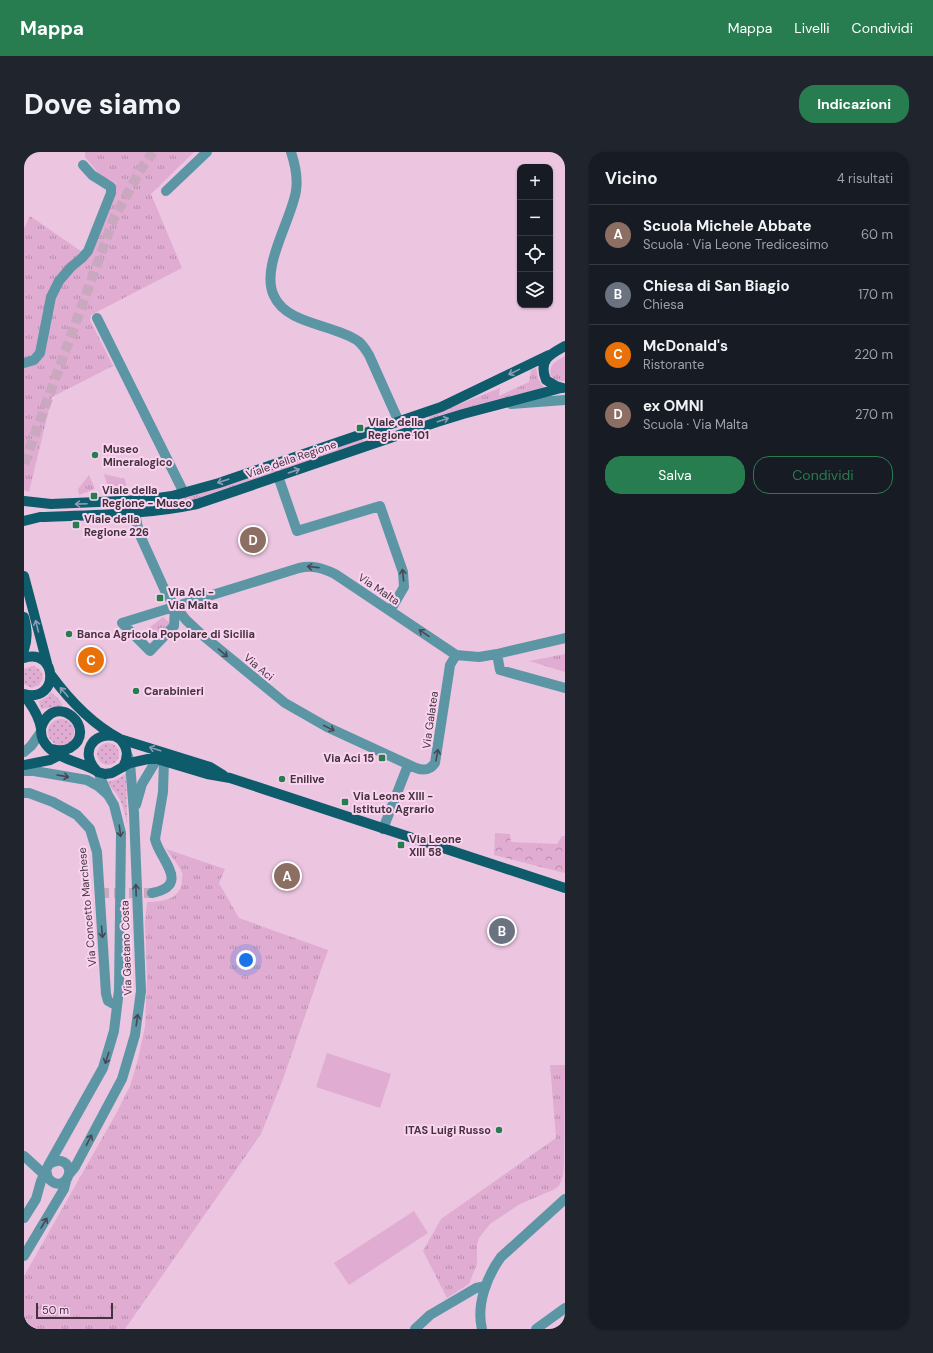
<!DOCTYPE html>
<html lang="it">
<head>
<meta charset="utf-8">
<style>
	body { margin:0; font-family:"DM Sans",sans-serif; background:#20242c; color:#f1f3f6 }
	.controls { position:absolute; right:12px; top:12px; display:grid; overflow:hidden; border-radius:8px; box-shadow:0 1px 3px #0004 }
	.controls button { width:36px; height:36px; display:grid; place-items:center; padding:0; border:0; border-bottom:1px solid #363941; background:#171b24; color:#f1f3f6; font:20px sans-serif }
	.scale { position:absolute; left:12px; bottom:10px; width:77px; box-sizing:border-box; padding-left:4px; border:2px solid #43333e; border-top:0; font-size:11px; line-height:14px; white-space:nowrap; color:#43333e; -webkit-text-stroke:3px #fad3ef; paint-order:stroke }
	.you { position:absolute; left:222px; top:808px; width:14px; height:14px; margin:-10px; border:3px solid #fff; border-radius:50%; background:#1a73e8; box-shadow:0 0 0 6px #1a73e833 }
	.badge { display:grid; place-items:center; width:26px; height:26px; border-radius:50%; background:#287d50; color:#fff; font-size:13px; font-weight:700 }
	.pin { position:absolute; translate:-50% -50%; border:2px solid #fff; box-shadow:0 1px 4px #0006 }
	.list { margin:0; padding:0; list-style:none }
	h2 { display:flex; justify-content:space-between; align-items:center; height:52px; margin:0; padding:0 16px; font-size:17px }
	h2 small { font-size:13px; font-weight:400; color:#9ea1a6 }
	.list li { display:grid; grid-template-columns:26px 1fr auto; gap:12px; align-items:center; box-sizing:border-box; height:60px; padding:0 16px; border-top:1px solid #363941 }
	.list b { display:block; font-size:15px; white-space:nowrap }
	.list p { margin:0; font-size:13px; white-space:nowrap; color:#9ea1a6 }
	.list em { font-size:13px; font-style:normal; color:#9ea1a6 }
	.actions { display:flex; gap:8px; padding:12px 16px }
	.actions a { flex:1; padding:9px 0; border:1px solid #287d50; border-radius:16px; text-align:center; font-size:14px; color:#287d50 }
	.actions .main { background:#287d50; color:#fff }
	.icon { flex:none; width:22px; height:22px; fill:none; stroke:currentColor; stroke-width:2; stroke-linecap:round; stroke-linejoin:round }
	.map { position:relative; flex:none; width:541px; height:1177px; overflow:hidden; border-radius:16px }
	header { display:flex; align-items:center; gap:24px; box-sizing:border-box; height:56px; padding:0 20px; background:#287d50; color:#fff }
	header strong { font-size:19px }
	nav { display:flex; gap:22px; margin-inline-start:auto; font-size:14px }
	.intro { display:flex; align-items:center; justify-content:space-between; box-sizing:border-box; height:96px; padding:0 24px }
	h1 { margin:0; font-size:28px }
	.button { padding:10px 18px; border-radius:16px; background:#287d50; color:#fff; font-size:14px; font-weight:700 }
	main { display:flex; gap:24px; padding:0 24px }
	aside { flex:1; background:#171b24; border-radius:16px; box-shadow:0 1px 3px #0004 }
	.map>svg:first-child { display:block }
	.grass { fill:url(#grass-tufts) }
	.park { fill:url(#park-crowns) }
	.garden { fill:url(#garden-dots) }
	.pitch { fill:#e0acd2 }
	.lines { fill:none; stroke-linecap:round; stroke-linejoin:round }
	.minor-tunnel { stroke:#caa9c0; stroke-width:10; stroke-dasharray:10 5; stroke-linecap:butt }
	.minor { stroke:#5c96a5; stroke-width:10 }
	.major { stroke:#0d5b6b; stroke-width:10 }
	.oneway { stroke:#8f9db4 }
	.oneway2 { stroke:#484753 }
	.poi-dot { fill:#287d50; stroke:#fad3ef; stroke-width:1.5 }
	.labels { text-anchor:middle; stroke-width:4; stroke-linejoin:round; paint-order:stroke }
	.poi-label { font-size:11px; font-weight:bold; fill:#43333e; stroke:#fad3ef; text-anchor:start }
	.street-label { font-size:11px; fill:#43333e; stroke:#fad3ef }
</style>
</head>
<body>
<header>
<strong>Mappa</strong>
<nav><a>Mappa</a><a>Livelli</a><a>Condividi</a></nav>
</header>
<div class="intro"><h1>Dove siamo</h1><a class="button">Indicazioni</a></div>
<main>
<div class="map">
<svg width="541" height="1177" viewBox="0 0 541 1177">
	<defs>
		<pattern id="grass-tufts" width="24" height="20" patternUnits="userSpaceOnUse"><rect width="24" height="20" fill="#e0acd2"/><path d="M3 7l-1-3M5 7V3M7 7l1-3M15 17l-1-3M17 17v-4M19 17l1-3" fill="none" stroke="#b78dac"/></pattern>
		<pattern id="park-crowns" width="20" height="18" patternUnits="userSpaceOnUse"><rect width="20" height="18" fill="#e0acd2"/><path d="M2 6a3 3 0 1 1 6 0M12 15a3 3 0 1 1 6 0" fill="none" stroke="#b78dac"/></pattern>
		<pattern id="garden-dots" width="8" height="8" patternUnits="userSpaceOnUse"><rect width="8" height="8" fill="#e0acd2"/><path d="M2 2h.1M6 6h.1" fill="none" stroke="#b78dac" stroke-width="1.8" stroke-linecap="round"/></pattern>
	</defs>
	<rect width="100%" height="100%" fill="#ecc6e1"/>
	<path class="grass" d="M61 0H170L127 42 158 116 67 163 66 168 89 214 28 245 5 340 0 338V76L6 64 64 104 92 31 76 23 61 5Z
		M541 204V229H532L528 226C523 213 531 210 541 204Z
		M512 216 514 226 519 235 516 237 463 250 405 269V264L476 236 475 244 505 230 507 218Z
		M337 282 341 294 173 352 131 359 128 347Z
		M80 322 101 327 103 339 86 342Z
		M65 323 71 337 55 343 54 337Z
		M139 465 147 472 135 483 126 475Z
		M541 502V520L505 509Z
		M142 697 201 717 195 731 215 766 304 798 259 927 237 982 101 1177H0V1124L93 960 106 934 113 911 121 875 123 826 121 771 123 750C139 750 158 747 158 727 158 725 159 723 158 721 156 714 146 703 142 697Z
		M526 913H541L540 1010 539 1024 535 1034 529 1038 496 1052 466 1072 455 1086 453 1093V1112L445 1132 423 1146 399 1099 417 1067 532 986Z"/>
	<path class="park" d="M471 681 486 682 487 690 533 692 538 684H541V720L540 721 470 703Z"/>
	<path class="garden" d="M8 514C15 515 18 519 19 526L15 533 8 536 0 532V517Z
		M27 540C31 544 38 548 38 554L17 557 15 549 23 545Z
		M24 580a13 13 0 1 1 26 0a13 13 0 1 1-26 0Z
		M73 602a11 11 0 1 1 22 0a11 11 0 1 1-22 0Z
		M102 622 103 672C101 662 99 652 94 644 91 639 86 636 84 630L93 627Z"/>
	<path class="pitch" d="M303 901 367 922 356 956 292 935Z
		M390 1059 404 1081 325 1133 310 1111Z"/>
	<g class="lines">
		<path class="minor-tunnel" d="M0 312 90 66 117 17 129 0
			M75 741H128"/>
		<path class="minor" d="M267 0C271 12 274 26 272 39 267 69 236 116 250 144 263 173 310 172 334 189 339 193 342 198 345 203L375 270
			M142 39 183 0
			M73 166 160 341
			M0 211 10 208 16 201 27 145 35 129 47 115 58 106 64 99 87 41V35L68 23 59 13
			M487 252 541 248
			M254 324 273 379 356 354 379 420 380 435 366 459
			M111 361 115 381 143 443 162 468 177 482 261 551 303 575 392 616C400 619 406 618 411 611L425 520 426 513 432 503
			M151 455 150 474 126 499 98 471 275 416C289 413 298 416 311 422L432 503 455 505 473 502 541 486
			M473 502 476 518 541 536
			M0 600 7 594 17 580
			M0 619H10L63 628 74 634 83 642
			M0 641H5L29 650 53 663 66 677 73 700 82 842 84 849 93 854
			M112 653 118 632 133 607
			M359 677 384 613
			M128 741C168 733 135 707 131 687L139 640 140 608
			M0 1004 24 1026
			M22 1018 24 1026C40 1044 55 1014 37 1009 33 1008 29 1010 25 1012
			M46 1021 51 1015 98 927 111 883 117 839 110 661 106 611 104 604
			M0 1066 12 1047 17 1029 24 1014 79 916 90 879 95 838 97 681 90 653 84 643 74 620
			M0 1104 40 1037 42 1029
			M391 1177 406 1163 452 1136 462 1134
			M458 1177C452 1153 463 1124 477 1105L541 1047
			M512 1177 541 1156"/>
		<path class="major" d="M539 236 532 234 522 228C514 208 526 202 541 194
			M0 349 27 352 120 348 148 344 195 331 417 255 525 203
			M0 369 16 365C68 363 121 363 173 352L413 270 439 262 537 236
			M0 424 23 511
			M0 465C3 477 4 486 0 498
			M0 506C34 495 36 552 0 542
			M27 523C46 549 68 572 96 587L186 615 199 623
			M0 543C7 552 15 564 17 576 17 580 17 584 19 588 29 608 58 609 74 620L81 622 88 621 106 611 124 607H133L183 622 206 626 541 736
			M17 576C31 536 76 578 46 596 40 599 34 599 28 597
			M96 587C104 596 105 604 99 615
			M0 613 26 608 40 601
			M72 618C56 601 68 580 91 584"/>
	</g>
	<defs><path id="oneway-shaft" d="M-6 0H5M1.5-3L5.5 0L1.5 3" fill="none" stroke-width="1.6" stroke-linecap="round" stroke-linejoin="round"/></defs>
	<g class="oneway">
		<use href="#oneway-shaft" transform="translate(490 220) rotate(154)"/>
		<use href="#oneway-shaft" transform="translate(419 268) rotate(-18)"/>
		<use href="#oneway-shaft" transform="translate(270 319) rotate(-19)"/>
		<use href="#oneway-shaft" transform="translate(199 329) rotate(162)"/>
		<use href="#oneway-shaft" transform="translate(57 352) rotate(178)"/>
		<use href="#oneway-shaft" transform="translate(13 474) rotate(-104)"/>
		<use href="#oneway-shaft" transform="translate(40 540) rotate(-131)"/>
		<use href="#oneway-shaft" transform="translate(131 597) rotate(-162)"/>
	</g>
	<g class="oneway2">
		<use href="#oneway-shaft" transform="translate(289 415) rotate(-174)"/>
		<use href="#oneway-shaft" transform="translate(379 423) rotate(-96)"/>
		<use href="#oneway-shaft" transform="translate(400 481) rotate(-146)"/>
		<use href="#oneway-shaft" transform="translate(199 501) rotate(40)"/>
		<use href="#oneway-shaft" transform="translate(305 576) rotate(26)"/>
		<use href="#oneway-shaft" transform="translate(413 603) rotate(-80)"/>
		<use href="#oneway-shaft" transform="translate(39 624) rotate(10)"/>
		<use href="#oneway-shaft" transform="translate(96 679) rotate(83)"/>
		<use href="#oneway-shaft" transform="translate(112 738) rotate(-92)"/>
		<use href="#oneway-shaft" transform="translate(78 780) rotate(85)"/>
		<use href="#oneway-shaft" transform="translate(113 868) rotate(-82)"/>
		<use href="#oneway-shaft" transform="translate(83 906) rotate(108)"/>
		<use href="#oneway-shaft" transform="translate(65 988) rotate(-63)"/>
		<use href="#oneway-shaft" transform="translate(20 1071) rotate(-59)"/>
	</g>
	<g class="poi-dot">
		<rect x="332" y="272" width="8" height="8" rx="2"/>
		<circle cx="71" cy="303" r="4"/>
		<rect x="66" y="340" width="8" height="8" rx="2"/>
		<rect x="48" y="369" width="8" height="8" rx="2"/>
		<rect x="132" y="442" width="8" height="8" rx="2"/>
		<circle cx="45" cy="482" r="4"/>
		<circle cx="112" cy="539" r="4"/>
		<rect x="354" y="602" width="8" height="8" rx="2"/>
		<circle cx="258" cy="627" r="4"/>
		<rect x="317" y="646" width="8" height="8" rx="2"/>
		<rect x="373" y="689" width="8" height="8" rx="2"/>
		<circle cx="475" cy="978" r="4"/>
	</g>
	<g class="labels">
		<g class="poi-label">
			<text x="344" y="274">Viale della<tspan x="344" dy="13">Regione 101</tspan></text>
			<text x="79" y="301">Museo<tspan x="79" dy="13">Mineralogico</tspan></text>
			<text x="78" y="342">Viale della<tspan x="78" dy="13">Regione - Museo</tspan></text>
			<text x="60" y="371">Viale della<tspan x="60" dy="13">Regione 226</tspan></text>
			<text x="144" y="444">Via Aci -<tspan x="144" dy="13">Via Malta</tspan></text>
			<text x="53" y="486">Banca Agricola Popolare di Sicilia</text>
			<text x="120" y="543">Carabinieri</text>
			<text x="350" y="610" text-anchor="end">Via Aci 15</text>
			<text x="266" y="631">Enilive</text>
			<text x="329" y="648">Via Leone XIII -<tspan x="329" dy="13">Istituto Agrario</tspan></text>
			<text x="385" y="691">Via Leone<tspan x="385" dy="13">XIII 58</tspan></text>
			<text x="467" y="982" text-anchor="end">ITAS Luigi Russo</text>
		</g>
		<g class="street-label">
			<text transform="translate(267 307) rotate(-19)" y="4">Viale della Regione</text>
			<text transform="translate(355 437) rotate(34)" y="4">Via Malta</text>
			<text transform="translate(235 515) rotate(40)" y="4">Via Aci</text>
			<text transform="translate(406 568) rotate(-82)" y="4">Via Galatea</text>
			<text transform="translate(63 755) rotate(-95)" y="4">Via Concetto Marchese</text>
			<text transform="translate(102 796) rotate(-92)" y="4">Via Gaetano Costa</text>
		</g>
	</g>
</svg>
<div class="controls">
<button>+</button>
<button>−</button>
<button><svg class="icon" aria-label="locate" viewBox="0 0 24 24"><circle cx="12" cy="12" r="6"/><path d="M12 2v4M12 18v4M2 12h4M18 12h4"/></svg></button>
<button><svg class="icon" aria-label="layers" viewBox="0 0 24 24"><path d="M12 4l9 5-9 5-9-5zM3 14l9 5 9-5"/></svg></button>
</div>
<div class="scale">50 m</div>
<div class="you"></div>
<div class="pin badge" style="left:263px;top:724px;background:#8d6e63">A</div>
<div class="pin badge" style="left:478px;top:779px;background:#6b7280">B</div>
<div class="pin badge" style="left:67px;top:508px;background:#e8710a">C</div>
<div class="pin badge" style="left:229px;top:388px;background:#8d6e63">D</div>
</div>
<aside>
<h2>Vicino<small>4 risultati</small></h2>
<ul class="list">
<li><span class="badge" style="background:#8d6e63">A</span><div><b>Scuola Michele Abbate</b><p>Scuola · Via Leone Tredicesimo</p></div><em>60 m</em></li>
<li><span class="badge" style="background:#6b7280">B</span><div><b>Chiesa di San Biagio</b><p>Chiesa</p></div><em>170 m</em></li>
<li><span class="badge" style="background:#e8710a">C</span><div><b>McDonald's</b><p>Ristorante</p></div><em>220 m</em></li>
<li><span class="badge" style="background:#8d6e63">D</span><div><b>ex OMNI</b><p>Scuola · Via Malta</p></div><em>270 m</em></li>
</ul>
<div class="actions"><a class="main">Salva</a><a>Condividi</a></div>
</aside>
</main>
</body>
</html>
